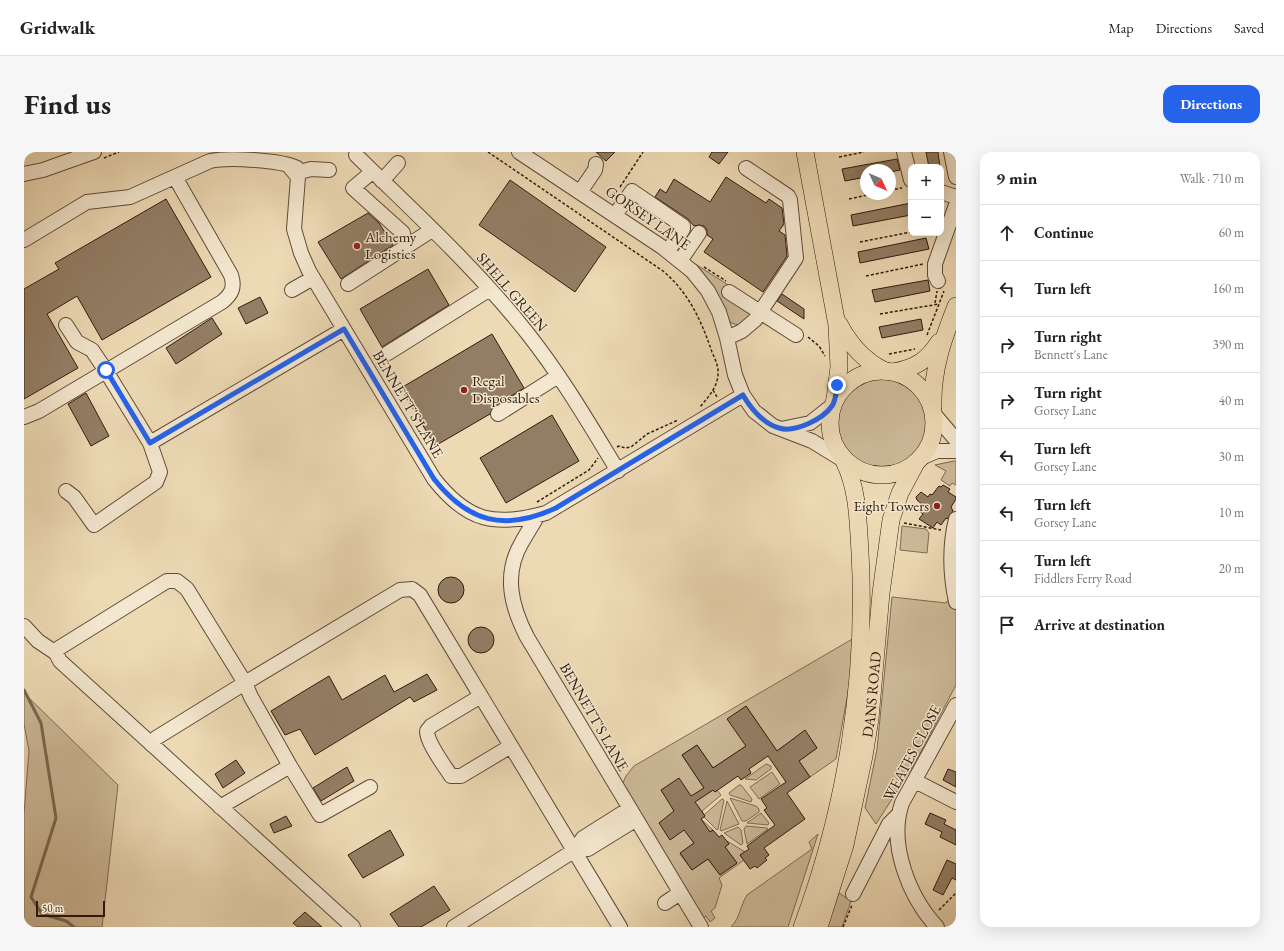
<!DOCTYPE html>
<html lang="en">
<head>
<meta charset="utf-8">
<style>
	body { margin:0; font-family:"EB Garamond",serif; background:#f6f6f6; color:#222 }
	.controls { position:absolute; right:12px; top:12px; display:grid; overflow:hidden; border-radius:8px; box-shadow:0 4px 16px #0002 }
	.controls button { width:36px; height:36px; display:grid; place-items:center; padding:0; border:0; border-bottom:1px solid #e0e0e0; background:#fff; color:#222; font:20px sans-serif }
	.compass { position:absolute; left:836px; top:12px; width:36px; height:36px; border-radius:50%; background:#fff; box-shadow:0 4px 16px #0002; rotate:134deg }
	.scale { position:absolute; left:12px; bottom:10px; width:69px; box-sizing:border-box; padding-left:4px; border:2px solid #321b0e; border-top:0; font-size:11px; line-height:14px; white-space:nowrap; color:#321b0e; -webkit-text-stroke:3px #f3e7cf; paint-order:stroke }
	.stop { position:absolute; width:12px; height:12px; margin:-9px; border:3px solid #2563eb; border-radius:50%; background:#fff }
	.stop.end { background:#2563eb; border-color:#fff; box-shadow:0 1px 4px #0008 }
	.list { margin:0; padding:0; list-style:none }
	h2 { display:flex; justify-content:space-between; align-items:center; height:52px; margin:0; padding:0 16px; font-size:17px }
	h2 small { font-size:13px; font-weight:400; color:#767676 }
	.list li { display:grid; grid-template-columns:26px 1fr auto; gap:12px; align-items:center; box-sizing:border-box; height:56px; padding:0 16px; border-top:1px solid #e0e0e0 }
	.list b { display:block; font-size:15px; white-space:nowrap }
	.list p { margin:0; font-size:13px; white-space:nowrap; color:#767676 }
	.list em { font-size:13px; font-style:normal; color:#767676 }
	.icon { flex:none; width:22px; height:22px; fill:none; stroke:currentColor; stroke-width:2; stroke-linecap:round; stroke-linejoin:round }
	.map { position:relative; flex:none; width:932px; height:775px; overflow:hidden; border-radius:12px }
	header { display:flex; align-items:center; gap:24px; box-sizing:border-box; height:56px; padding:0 20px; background:#fff; border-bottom:1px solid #e0e0e0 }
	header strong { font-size:19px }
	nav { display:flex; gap:22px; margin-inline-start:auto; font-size:14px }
	.intro { display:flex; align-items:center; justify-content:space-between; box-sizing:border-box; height:96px; padding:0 24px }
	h1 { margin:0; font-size:28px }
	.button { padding:10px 18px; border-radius:12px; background:#2563eb; color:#fff; font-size:14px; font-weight:700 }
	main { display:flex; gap:24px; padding:0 24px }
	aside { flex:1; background:#fff; border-radius:12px; box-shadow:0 4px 16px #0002 }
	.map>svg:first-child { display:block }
	.green { fill:#cdba99; stroke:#806a54 }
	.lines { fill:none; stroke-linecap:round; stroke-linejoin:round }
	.stream { stroke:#7c6750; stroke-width:3 }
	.building { fill:#937e65; stroke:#321b0e }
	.minor-casing { stroke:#614b38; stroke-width:16 }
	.major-casing { stroke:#321b0e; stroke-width:18 }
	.path { stroke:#321b0e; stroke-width:1.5; stroke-dasharray:3 2; stroke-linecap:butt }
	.minor { stroke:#f3e7cf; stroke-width:14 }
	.major { stroke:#eddab5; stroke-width:17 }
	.route { stroke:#2563eb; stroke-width:5 }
	.poi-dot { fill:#8f2418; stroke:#f3e7cf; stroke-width:1.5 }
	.labels { text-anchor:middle; stroke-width:3; stroke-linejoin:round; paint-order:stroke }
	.street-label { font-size:15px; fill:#321b0e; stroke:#f3e7cf }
	.poi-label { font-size:15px; fill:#321b0e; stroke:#f3e7cf; text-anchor:start }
</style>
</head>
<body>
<header>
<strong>Gridwalk</strong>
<nav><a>Map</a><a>Directions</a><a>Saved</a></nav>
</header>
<div class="intro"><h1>Find us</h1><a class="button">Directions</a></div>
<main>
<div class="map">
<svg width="932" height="775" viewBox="0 0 932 775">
	<rect width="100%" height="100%" fill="#eddab5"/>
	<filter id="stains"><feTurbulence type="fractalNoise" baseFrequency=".005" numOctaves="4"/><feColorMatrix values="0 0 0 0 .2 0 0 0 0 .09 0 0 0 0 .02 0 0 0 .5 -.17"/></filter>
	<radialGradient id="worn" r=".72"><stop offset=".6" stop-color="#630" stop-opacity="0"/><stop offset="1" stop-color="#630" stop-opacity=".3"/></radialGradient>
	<path class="green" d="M665 108 706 134 729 162 715 173 707 171Z
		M814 271a45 45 0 1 1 90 0a45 45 0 1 1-90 0Z
		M930 309H932V333L928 331 926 334 917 328 922 319 911 313Z
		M878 374 902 377 905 381 903 401 876 398Z
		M932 435V533L891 611 852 672 841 656 853 597 868 445 922 451Z
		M837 482 832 496 812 607 786 625 775 609 793 596 781 579 747 603 751 596 722 554V594L689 616 673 593 658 603 680 636 677 638 681 643 689 638 691 640 693 638 697 643 678 659 680 663 698 647 700 648 694 677 693 678 680 665 677 667 689 678 667 687 670 691 656 702 668 718 684 707 696 723 713 711 701 695 705 692 703 689 721 700 716 703 720 708 695 726 698 733 691 756 687 759 691 766 686 770 682 764 677 767 598 633 602 624 610 614Z
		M0 541 94 633 78 775H0V662L5 599 0 572Z
		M742 612 747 614V617L732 628 721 627Z
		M748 620 756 632 735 647 726 635Z
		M715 633H717L728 647 727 650 706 643 705 641Z
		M706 646 732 654 735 657V660L722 669H718Z
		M703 649 715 672 697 679 696 678Z
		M737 661 745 671 744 673 723 671Z
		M722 674 743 676 744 677 723 692 720 677Z
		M714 675 717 678 719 691 717 693 700 681Z
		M794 682 764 775H707C716 766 716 754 723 743L788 697 785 690Z
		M815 741 827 749 818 775H803Z"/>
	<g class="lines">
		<path class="stream" d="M0 538 17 571 32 666 7 745 18 762 42 769 50 775"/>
	</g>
	<path class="building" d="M572 0H591L582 9Z
		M688 0H704L695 12 685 5Z
		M902 0H914L916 15H905Z
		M873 7 876 18 866 20V18H842V25L821 29 818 17Z
		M702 25 742 51 745 47 758 56 760 72 755 79 761 83 763 104 739 140 680 100 689 87 683 83V78L680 74 675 73 670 74 664 67 631 45 636 37 642 41 650 27 686 50Z
		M486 28 582 95 551 140 455 73Z
		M142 47 187 125 78 188 53 144 23 162 54 216 0 247V137L35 117 31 111Z
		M887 51V63L829 74 827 63Z
		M344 61 355 71 369 93 317 127 294 90Z
		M902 86 905 97 836 111 834 100Z
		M404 117 425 153 358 195 336 157Z
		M904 128 906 139 851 150 848 138Z
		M758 142 780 157V167L753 149Z
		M236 145 244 161 222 172 214 156Z
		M188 166 198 182 152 212 142 196Z
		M897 167 899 178 858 186 855 175Z
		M468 182 500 236 469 255 466 262 411 294 377 236Z
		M62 241 85 284 67 294 44 252Z
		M528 263 555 309 482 351 456 306Z
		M919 333 926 337 924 340 932 345V347L927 355 929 359 923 367 922 366 917 373 913 370 909 376 895 367 899 362 895 359 899 353 893 348 892 345 897 340 904 345 906 342 908 343 915 334 917 335Z
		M414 438a13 13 0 1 1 26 0a13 13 0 1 1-26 0Z
		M444 488a13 13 0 1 1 26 0a13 13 0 1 1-26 0Z
		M403 522 413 538 390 550 386 545 291 603 276 577 261 583 247 559 305 524 318 548 361 523 370 540Z
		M722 554 753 599 781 578 793 596 775 609 786 625 763 641 781 667 740 696 745 703 741 706 743 708 733 716 731 714 726 717 716 703 725 697 723 694 751 673 740 658 743 656 737 647 762 630 744 604 725 617 727 621 717 628 714 624 691 640 689 638 671 650 681 664 677 667 686 680 689 678 695 685 698 683 705 692 701 695 713 711 696 723 684 707 668 718 656 701 670 691 660 678 646 688 635 671 650 659 637 638 655 626 667 644 680 636 658 603 673 593 689 616 722 594 703 567Z
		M212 608 221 621 199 636 191 622Z
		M323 615 330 629 297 649 289 636Z
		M924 617 932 620V635L919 628Z
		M906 661 922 668 920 672 932 678V693L916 685 918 680 901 672Z
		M262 664 268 674 250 681 246 672Z
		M366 678 380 703 339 726 324 703Z
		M923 708 932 712V728L928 726 919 743 909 738Z
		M410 734 426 758 397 775H375L366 762Z
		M281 760 298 775H274L269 771Z"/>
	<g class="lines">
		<g class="minor-casing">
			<path id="minor" d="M495 0 638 95 668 119 684 139 695 160 703 186 711 223 719 243 730 259 749 274 788 289 819 308
				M880 0 887 28
				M927 0 932 25
				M332 3C391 61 453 117 504 182 538 225 566 273 594 319
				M264 13 274 25 270 77 277 101 285 119 410 327C444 370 471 375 522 361L719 243
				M348 20 329 36 379 81
				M272 21 287 17 305 18
				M0 22 19 18 70 0
				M358 29 374 11
				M556 40 571 18 572 12
				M917 40 932 45
				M591 63 608 39 659 74V77L644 99
				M0 88 63 50 106 45 186 9C204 5 257 8 273 16
				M656 109 675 81
				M914 129 911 123V112L932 53
				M324 132 408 78
				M268 138 289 126
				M705 140 772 183
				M703 186 718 179 731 168 772 106 766 48 764 44 722 16
				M364 201 466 137
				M474 262 534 224
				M910 262 932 288
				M0 265 15 259 198 150C208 142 211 135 207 123L151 25
				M757 277 786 271 809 253
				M126 291 320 177
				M897 306 913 299H932
				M42 339 50 345 70 373 132 330 136 320 126 291 82 219 68 198 53 190 42 173
				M514 363C509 372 503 381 498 390 479 422 487 454 503 485L677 775
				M932 367C925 396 926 422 932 450
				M0 474 14 489 32 501
				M457 544 407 574 403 579C403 591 420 613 427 624H437L487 594
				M127 592 132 586 221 531 227 545 266 614 196 655
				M266 614 296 663 346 635
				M891 629 932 650
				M551 698 564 697 611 668
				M829 742 865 672 875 662
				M641 751 656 741
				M329 775 36 509 32 501 35 496 143 429H153L163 437 221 531 376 438 388 437 396 443 596 775
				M430 775 551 698 559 686 605 657
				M913 775C885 745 864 692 878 651L932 553"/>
		</g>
		<g class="major-casing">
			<g id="major">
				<path d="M781 0 813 173 815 215 811 247"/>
				<path d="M815 172C826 193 840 209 861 219"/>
				<circle cx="858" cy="271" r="52"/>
				<path d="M869 220C891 216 903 209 915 190"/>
				<path d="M909 254C908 218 919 187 932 154"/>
				<path d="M778 775C822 657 843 527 836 400 834 369 834 337 820 309"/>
				<path id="s1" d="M795 775 821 693 840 604 846 567 857 441 867 368 876 341 892 311"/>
			</g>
		</g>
		<path class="path" d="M464 0 639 119C665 141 677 168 688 200 691 207 695 215 694 223 693 236 684 245 676 255
			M815 5 840 0
			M80 6 95 0
			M596 35 619 0
			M866 38 878 36
			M584 45 591 41
			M825 47 848 42
			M836 90 887 80
			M680 115 702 129
			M842 124 899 112
			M911 151 913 139
			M856 162 915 152
			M903 183 920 139
			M784 185 795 194 801 204
			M865 202 891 197
			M689 238 693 245
			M593 295 595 294 601 296 607 295 623 282 654 268
			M513 350 565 318 574 306
			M880 371 917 378
			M915 758 932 741
			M819 775 828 753"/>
		<use href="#minor" class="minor"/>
		<use href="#major" class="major"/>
	</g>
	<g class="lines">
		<path class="route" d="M82 218 126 291 320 177 410 327C444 370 480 380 532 356L719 243C727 257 740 272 755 276 771 281 799 267 808 254 812 249 812 239 813 233"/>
	</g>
	<g class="poi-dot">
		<circle cx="333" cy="94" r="4"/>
		<circle cx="440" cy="238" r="4"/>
		<circle cx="913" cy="354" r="4"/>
	</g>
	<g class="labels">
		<g class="street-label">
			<text transform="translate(624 66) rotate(35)" y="5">GORSEY LANE</text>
			<text transform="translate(488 140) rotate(49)" y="5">SHELL GREEN</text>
			<text transform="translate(384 252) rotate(59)" y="5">BENNETT'S LANE</text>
			<text dy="5" stroke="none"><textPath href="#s1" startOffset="239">DANS ROAD</textPath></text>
			<text transform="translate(570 565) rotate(60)" y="5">BENNETT'S LANE</text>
			<text transform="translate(888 601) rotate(-62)" y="5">WEATES CLOSE</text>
		</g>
		<g class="poi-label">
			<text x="341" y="90">Alchemy<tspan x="341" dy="17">Logistics</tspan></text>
			<text x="448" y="234">Regal<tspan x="448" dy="17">Disposables</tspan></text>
			<text x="905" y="359" text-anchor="end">Eight Towers</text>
		</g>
	</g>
	<rect width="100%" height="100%" filter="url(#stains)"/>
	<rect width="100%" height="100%" fill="url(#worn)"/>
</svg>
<div class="controls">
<button>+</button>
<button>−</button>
</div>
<svg class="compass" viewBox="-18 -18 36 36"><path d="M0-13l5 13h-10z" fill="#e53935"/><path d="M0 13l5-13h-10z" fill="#767676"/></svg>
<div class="scale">50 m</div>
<div class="stop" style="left:82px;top:218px"></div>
<div class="stop end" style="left:813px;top:233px"></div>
</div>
<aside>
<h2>9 min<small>Walk · 710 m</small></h2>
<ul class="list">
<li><svg class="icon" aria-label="ahead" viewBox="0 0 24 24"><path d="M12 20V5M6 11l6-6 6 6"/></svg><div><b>Continue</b></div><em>60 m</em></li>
<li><svg class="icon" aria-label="left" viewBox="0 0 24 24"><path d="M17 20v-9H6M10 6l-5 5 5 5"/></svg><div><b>Turn left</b></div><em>160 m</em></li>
<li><svg class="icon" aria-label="right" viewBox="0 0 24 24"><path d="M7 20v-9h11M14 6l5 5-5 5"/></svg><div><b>Turn right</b><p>Bennett's Lane</p></div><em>390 m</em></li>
<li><svg class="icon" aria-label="right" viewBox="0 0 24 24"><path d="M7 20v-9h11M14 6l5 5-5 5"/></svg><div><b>Turn right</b><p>Gorsey Lane</p></div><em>40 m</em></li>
<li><svg class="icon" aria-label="left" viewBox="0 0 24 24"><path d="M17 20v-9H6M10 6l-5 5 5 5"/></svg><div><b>Turn left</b><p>Gorsey Lane</p></div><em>30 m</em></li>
<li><svg class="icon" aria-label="left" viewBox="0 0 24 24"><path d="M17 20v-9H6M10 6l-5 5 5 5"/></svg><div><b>Turn left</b><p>Gorsey Lane</p></div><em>10 m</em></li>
<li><svg class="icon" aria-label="left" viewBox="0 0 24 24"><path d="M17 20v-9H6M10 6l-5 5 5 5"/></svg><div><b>Turn left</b><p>Fiddlers Ferry Road</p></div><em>20 m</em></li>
<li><svg class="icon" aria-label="arrive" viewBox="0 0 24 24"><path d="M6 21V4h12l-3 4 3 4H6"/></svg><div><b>Arrive at destination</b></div></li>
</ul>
</aside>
</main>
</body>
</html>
